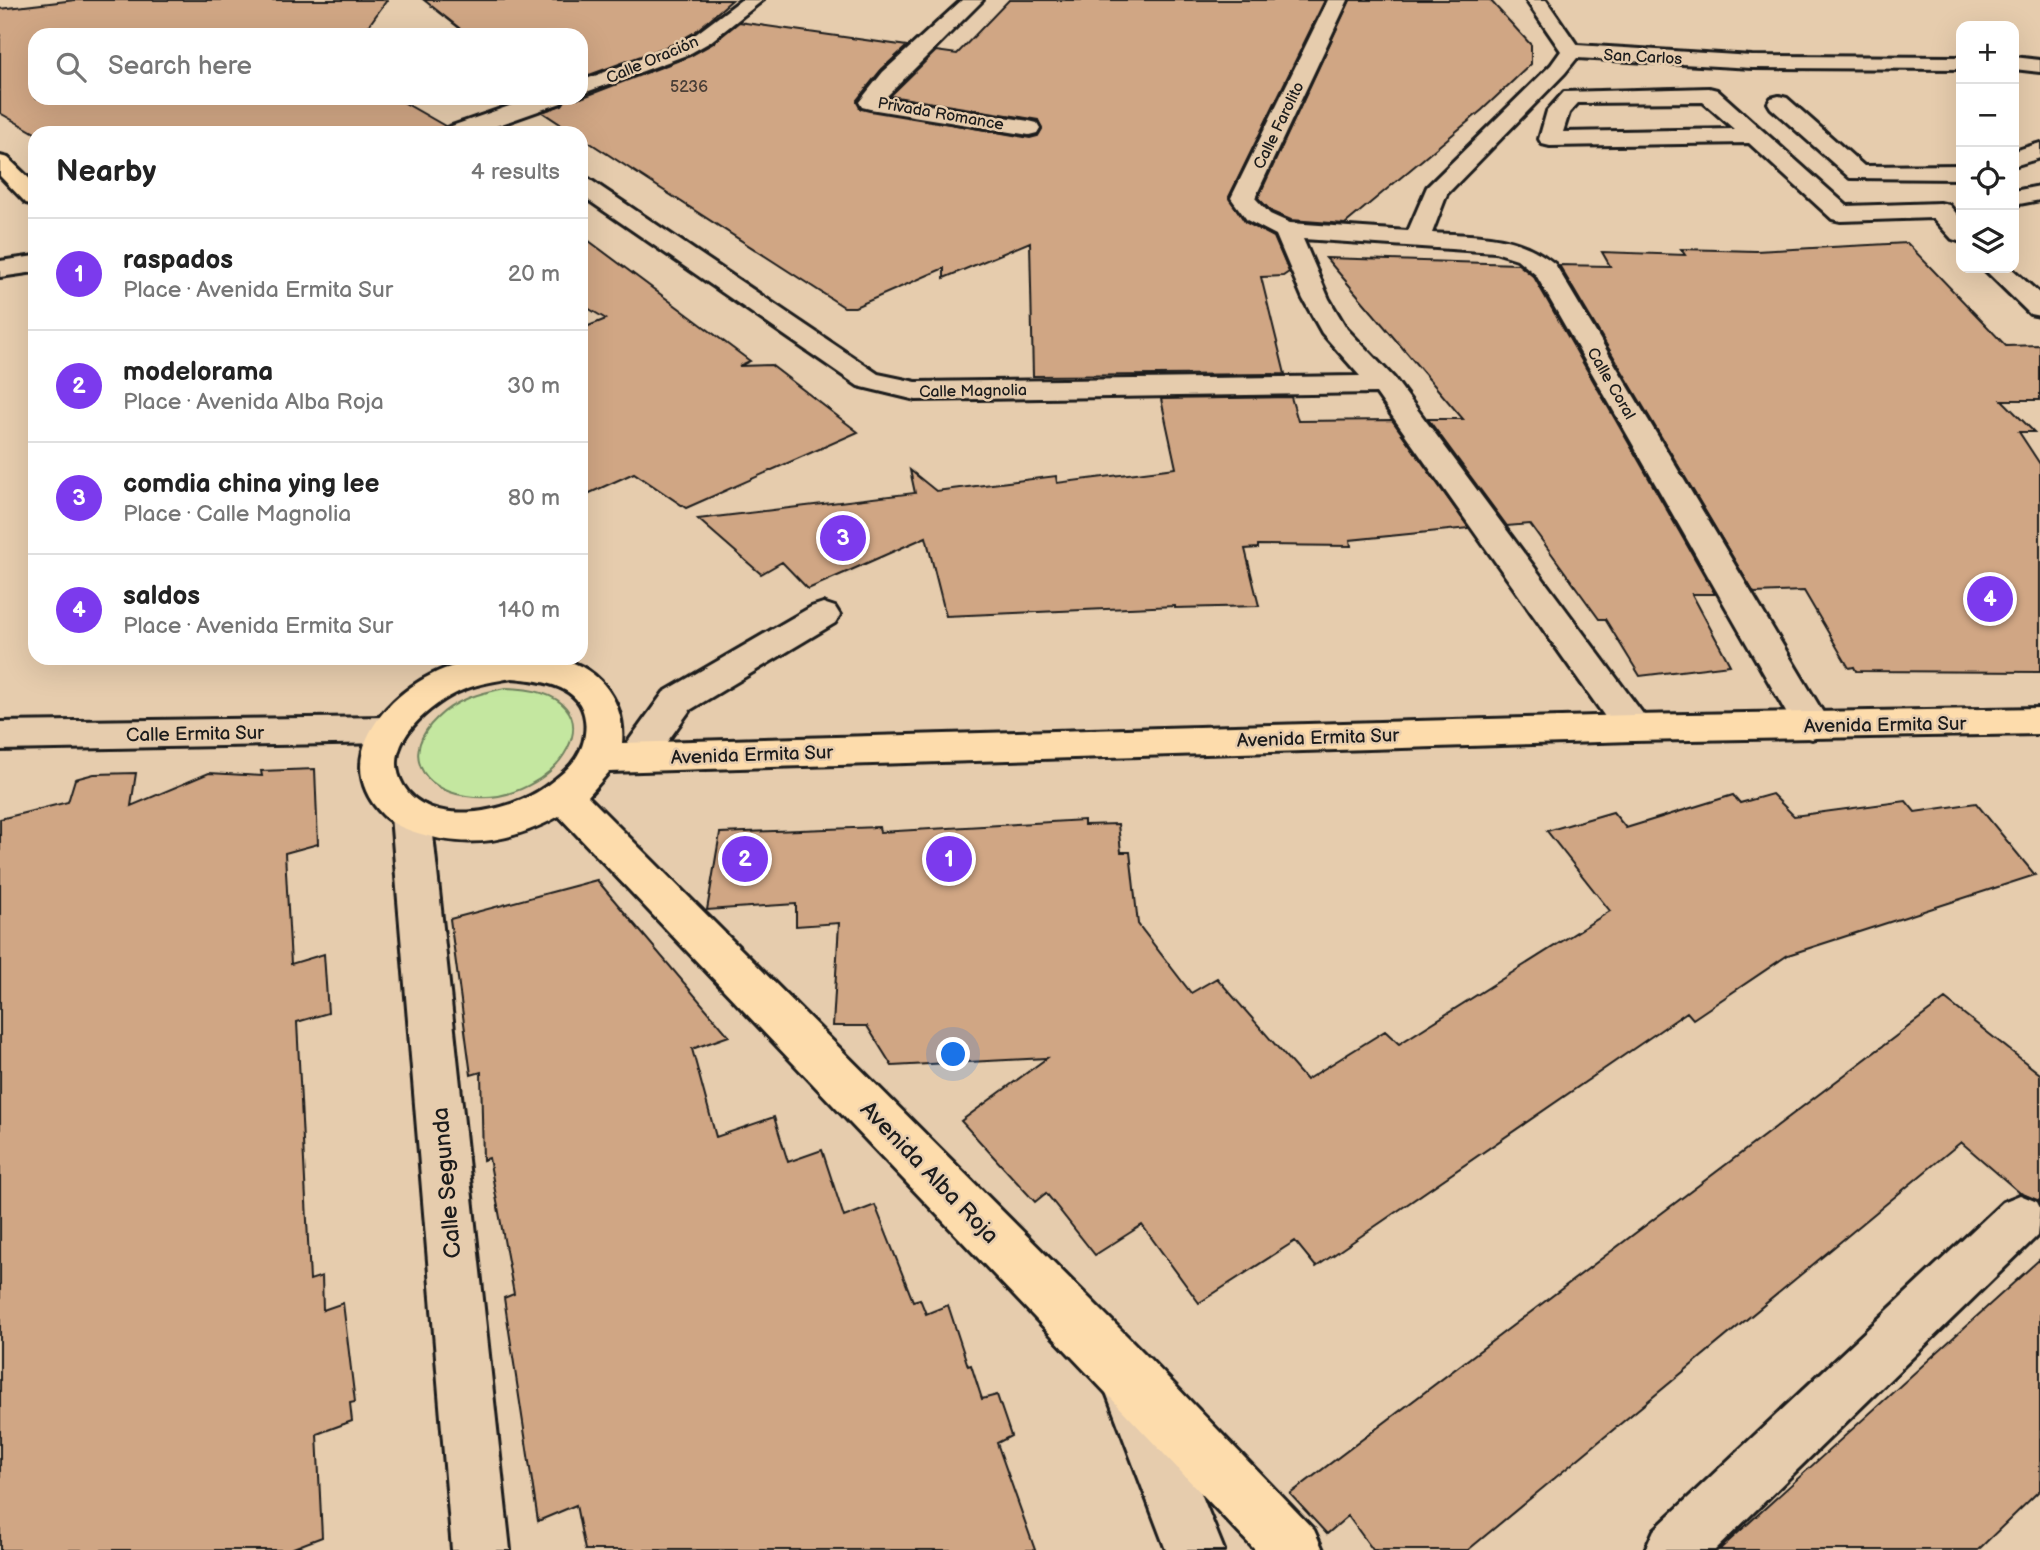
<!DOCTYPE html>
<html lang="en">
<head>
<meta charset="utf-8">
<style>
	body { margin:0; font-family:"Balsamiq Sans",sans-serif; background:#f2f2f2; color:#222 }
	.controls { position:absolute; right:21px; top:21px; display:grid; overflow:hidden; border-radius:14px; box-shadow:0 7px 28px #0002 }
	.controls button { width:63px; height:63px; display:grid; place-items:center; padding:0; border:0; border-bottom:2px solid #e0e0e0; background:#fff; color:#222; font:35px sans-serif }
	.you { position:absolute; left:954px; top:1055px; width:24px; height:24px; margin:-18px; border:5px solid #fff; border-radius:50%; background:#1a73e8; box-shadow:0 0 0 10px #1a73e833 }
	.badge { display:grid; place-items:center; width:46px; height:46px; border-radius:50%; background:#7c3aed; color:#fff; font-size:23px; font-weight:700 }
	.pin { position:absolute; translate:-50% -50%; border:4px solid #fff; box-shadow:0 2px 7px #0006 }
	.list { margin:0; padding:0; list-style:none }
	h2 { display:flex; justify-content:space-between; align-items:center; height:91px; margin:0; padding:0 28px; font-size:30px }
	h2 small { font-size:23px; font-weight:400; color:#767676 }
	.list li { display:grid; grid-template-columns:46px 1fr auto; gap:21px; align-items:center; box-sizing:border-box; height:112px; padding:0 28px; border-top:2px solid #e0e0e0 }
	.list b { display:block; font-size:26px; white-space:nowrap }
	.list p { margin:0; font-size:23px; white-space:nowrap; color:#767676 }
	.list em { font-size:23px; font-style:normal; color:#767676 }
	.icon { flex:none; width:38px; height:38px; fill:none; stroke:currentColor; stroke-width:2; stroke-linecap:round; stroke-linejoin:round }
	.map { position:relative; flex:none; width:2040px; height:1550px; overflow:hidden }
	.search { position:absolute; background:#fff; box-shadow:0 7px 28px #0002; left:28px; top:28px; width:560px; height:77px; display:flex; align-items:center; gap:18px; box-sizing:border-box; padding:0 24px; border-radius:21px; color:#767676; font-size:26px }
	.panel { position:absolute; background:#fff; box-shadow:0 7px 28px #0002; left:28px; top:126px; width:560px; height:539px; border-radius:21px }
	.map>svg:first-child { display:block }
	.green { fill:#c4e7a0; stroke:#70825e; stroke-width:2 }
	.building { fill:#d0a684; stroke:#1c1c1c; stroke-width:2 }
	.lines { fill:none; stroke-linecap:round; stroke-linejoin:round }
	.minor-casing { stroke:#1c1c1c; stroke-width:6 }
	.major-casing { stroke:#1c1c1c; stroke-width:6 }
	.minor { fill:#e6ccad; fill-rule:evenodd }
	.major { fill:#fddcac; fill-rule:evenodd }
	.labels { text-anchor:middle; stroke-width:5; stroke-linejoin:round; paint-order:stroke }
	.far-street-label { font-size:16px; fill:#1c1c1c; stroke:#e6ccad }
	.number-label { font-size:16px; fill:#493e36 }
	.street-label { font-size:19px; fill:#1c1c1c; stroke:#e6ccad }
	.near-street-label { font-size:23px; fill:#1c1c1c; stroke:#e6ccad }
</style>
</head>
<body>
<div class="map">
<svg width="2040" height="1550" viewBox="0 0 2040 1550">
	<rect width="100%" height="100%" fill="#e6ccad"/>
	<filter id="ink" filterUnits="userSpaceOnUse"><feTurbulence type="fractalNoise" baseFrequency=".0143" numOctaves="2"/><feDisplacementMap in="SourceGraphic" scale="14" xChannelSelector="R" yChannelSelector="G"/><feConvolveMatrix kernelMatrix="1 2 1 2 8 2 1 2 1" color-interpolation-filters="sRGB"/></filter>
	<g filter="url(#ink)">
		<path class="green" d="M505 688C634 690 556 811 466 796 420 789 401 752 437 718 456 699 481 693 505 688Z"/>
		<path class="building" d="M75 0H387L362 35H35V98H396L445 126 440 133H35L0 113V9Z
			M424 0H732L695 32 674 44 581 78V35H468Z
			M1009 0H1325L1229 197 1245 222 1274 237 1289 272 1283 276 1261 277 1285 374 1033 376 1030 242 944 278V268L855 307H844L581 137V133H574L542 112 562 105 567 98H581L690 56 712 44 739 22 907 46 881 70 857 100 860 108 1030 138 1038 136 1042 129 1038 120 890 96 936 51 957 54Z
			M1350 0H1490L1531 45V64L1482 110 1345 224 1291 220 1272 212 1258 198Z
			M581 235 750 361 739 366 771 365 858 432 686 508 634 473 581 497V329L606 319 581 304Z
			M1907 243 2006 346 2040 345V400H2002L2034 432H2019L2040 464V672L1856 671 1854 667 1849 668 1804 591 1754 593 1559 265 1610 266 1602 252 1685 255 1681 249 1756 251Z
			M1326 258 1518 264 1534 277 1715 594H1692L1730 665 1640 676 1605 619H1599L1530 524 1507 526 1428 419H1463Z
			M1291 397 1298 421 1392 420 1469 528 1350 540 1351 546 1258 545V548L1245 549 1259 606 1175 608V606L946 616 926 537 808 589 782 562 761 574 698 519 915 493 910 470 936 491 1056 476 1057 483 1176 468 1161 399Z
			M315 769 318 844 285 853 291 964 324 954 328 1013 297 1022 310 1280 322 1276 323 1310 343 1303 355 1402 350 1403 352 1421 317 1434 322 1537 288 1550H0V819L68 802 75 779 94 774 136 773 131 806 209 773 262 776 261 771Z
			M1772 794 1794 816 1906 801 1915 812 1976 803 2035 875 1788 955 1693 1019 1687 1012 1316 1267 1295 1241 1199 1303 1142 1225 1095 1255 1046 1193 1035 1202 961 1121 1047 1058 892 1066 867 1026H833L839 923 796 926V904L707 910 720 833 879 827 880 832 1084 820V825L1118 824 1121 852H1130L1138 924 1191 993 1217 978 1306 1080 1385 1031 1399 1044 1610 911 1547 831 1613 812 1626 828 1733 795 1740 803Z
			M597 880 729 1036 692 1049 716 1137 774 1117 788 1162 822 1150 844 1217 875 1205 913 1301 920 1299 926 1314 948 1305 968 1366 971 1365 982 1399 997 1395 1011 1436 997 1443 1035 1550H585L576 1505 538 1521 504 1298 514 1294 489 1158 483 1160 481 1072 471 1075 450 919Z
			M1945 999 2040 1074V1202L2020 1193 1961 1142 1468 1550H1373L1348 1516 1327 1534 1290 1494Z
			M2040 1259V1490L1978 1550H1719Z"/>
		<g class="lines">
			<g class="minor-casing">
				<path id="minor" d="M741 0H763L710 42 689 54 581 94V81L675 46 696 34Z
					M962 0H983L885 98 1029 121 1037 123 1040 128 1037 133 1029 135 870 109 862 107 859 102 883 72Z
					M1328 0H1348L1255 198 1270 214 1290 223 1408 231 1427 187 1551 65 1561 51 1526 0H1546L1577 45 1752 56 1961 57V69L1752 68 1577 58 1565 73 1447 194 1432 233C1480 236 1516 233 1555 264L1831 726 1825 735 1812 739 1799 735 1536 275 1517 259 1495 252 1303 239 1329 299 1347 329 1394 378 1646 718 1652 728 1646 738 1633 741 1620 738 1376 393 916 400 858 386 581 195V177L589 179 878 374 916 382 1360 376 1322 333 1303 299 1276 235 1247 220 1231 198Z
					M2014 57 2040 60V72L2014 69Z
					M1709 88 1717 90 1847 206 1940 203 1949 205 1961 219V242L1952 239 1933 218 1841 221 1832 219 1749 143 1550 146 1542 144 1539 139 1547 111 1564 92ZM1703 102 1734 129 1563 132 1569 113 1578 103Z
					M1779 96 1787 98 1864 166 1961 165V179L1850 178 1771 108 1768 103 1771 98Z
					M532 98H564L561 103 476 133H443L446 128Z
					M2040 143V158L2014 166V151Z
					M2040 186V200L2014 205V191Z
					M35 256V272L0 277V261Z
					M1983 268H2011L2040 294V316L2030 314Z
					M823 603 835 607 840 615 835 623 690 710 649 767 636 771 623 767 617 757 664 692 811 607Z
					M390 717 403 720 409 730 403 740 390 743 0 750V722Z
					M411 801 425 805 431 816 510 1550H452L391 816 397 805Z
					M2020 1195 2037 1202 2040 1208 2037 1236 1715 1550H1645L1654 1530 2003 1202Z
					M1133 1365 1152 1373 1224 1550H1166L1106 1392 1114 1373Z"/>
			</g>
			<g class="major-casing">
				<path id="major" d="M0 156 8 158 35 184V205L26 203 0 176Z
					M487 658C508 658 532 655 553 658 597 663 626 701 622 743L1633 715 2040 708V734L1633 741 609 772 588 796 1145 1354 1314 1530 1323 1550H1255L559 816C514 841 469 849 421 834 407 830 393 825 383 815 332 764 379 701 431 675 448 666 468 662 487 658ZM512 678C547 681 591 687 585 734 582 759 564 773 545 787 511 812 429 830 403 785 379 744 432 702 465 689 480 683 496 681 512 678Z"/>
			</g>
			<use href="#minor" class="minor"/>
			<use href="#major" class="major"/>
		</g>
	</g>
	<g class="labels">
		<g class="far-street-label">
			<text transform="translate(1643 56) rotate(3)" y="6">San Carlos</text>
			<text transform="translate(652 59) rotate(-23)" y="6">Calle Oración</text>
			<text transform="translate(941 113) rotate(10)" y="6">Privada Romance</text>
			<text transform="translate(1278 125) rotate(-64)" y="6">Calle Farolito</text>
			<text transform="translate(1612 383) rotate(60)" y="6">Calle Coral</text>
			<text transform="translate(973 390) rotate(-1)" y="6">Calle Magnolia</text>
		</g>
		<g class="number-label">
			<text x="689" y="92">5236</text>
		</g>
		<g class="street-label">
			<text transform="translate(1885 724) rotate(-1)" y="7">Avenida Ermita Sur</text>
			<text transform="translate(195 733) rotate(-1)" y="7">Calle Ermita Sur</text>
			<text transform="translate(1318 737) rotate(-2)" y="7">Avenida Ermita Sur</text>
			<text transform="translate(752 754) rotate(-2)" y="7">Avenida Ermita Sur</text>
		</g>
		<g class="near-street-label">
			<text transform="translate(930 1172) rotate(46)" y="8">Avenida Alba Roja</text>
			<text transform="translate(446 1183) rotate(-95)" y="8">Calle Segunda</text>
		</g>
	</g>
</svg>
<div class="controls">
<button>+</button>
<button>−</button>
<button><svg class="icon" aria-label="locate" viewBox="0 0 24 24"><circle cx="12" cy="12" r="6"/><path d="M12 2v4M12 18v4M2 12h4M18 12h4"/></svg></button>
<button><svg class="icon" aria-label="layers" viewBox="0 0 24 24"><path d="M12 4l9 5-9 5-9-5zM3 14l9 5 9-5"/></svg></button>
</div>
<div class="you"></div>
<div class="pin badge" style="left:949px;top:859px">1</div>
<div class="pin badge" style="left:745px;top:859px">2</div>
<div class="pin badge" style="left:843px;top:538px">3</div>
<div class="pin badge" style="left:1990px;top:599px">4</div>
<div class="search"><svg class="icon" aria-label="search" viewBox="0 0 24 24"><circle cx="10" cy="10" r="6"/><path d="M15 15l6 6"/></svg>Search here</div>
<section class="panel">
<h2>Nearby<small>4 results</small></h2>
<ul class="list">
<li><span class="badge">1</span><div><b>raspados</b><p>Place · Avenida Ermita Sur</p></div><em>20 m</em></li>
<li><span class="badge">2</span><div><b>modelorama</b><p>Place · Avenida Alba Roja</p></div><em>30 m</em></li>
<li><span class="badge">3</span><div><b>comdia china ying lee</b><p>Place · Calle Magnolia</p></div><em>80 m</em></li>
<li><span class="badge">4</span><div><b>saldos</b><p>Place · Avenida Ermita Sur</p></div><em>140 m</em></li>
</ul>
</section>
</div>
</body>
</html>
